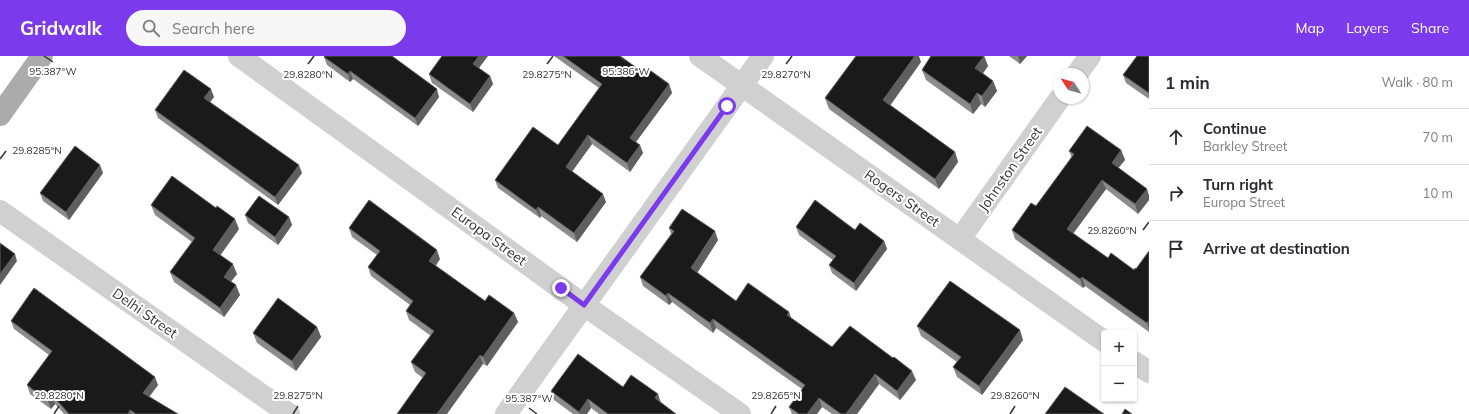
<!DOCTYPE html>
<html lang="en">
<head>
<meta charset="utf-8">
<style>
	body { margin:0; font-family:Mulish,sans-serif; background:#f7f7f7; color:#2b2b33 }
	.controls { position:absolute; right:12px; bottom:12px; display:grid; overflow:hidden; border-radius:4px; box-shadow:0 1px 3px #0004 }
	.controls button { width:36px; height:36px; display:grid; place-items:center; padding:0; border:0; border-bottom:1px solid #e1e1e2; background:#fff; color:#2b2b33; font:20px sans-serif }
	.compass { position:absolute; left:1053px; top:12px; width:36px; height:36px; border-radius:50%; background:#fff; box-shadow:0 1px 3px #0004; rotate:306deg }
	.stop { position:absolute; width:12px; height:12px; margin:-9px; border:3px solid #7c3aed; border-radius:50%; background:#fff }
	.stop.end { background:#7c3aed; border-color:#fff; box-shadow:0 1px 4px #0008 }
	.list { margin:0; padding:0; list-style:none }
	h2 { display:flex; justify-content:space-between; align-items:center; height:52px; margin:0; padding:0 16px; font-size:17px }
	h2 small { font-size:13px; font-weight:400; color:#7c7c81 }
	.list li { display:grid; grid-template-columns:26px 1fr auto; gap:12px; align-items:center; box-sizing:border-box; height:56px; padding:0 16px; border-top:1px solid #e1e1e2 }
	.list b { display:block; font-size:15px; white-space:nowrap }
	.list p { margin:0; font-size:13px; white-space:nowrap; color:#7c7c81 }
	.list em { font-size:13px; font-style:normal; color:#7c7c81 }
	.icon { flex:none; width:22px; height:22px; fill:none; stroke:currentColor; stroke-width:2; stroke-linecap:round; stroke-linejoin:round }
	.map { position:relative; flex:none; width:1149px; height:358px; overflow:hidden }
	header { display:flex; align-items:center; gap:24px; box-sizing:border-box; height:56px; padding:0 20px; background:#7c3aed; color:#fff }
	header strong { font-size:19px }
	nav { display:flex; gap:22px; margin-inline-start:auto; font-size:14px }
	.search { width:280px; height:36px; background:#f7f7f7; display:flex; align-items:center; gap:10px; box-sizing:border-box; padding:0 14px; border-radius:22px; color:#7c7c81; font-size:15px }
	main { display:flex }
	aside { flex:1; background:#fff }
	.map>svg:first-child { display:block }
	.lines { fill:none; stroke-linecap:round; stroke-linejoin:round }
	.minor { stroke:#d0d0d0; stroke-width:22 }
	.major { stroke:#ababab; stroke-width:22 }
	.wall { fill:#8c8c8c }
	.shaded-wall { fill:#5f5f5f }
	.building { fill:#1a1a1a; stroke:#5f5f5f }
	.route { stroke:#7c3aed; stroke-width:5 }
	.ticks { fill:none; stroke:#333; stroke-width:1.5 }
	.labels { text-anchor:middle; stroke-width:4; stroke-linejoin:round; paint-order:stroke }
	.street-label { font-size:14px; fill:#333; stroke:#fff }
	.ticks-label { font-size:10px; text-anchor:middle; fill:#333; stroke:#fff; stroke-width:4; stroke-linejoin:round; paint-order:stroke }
</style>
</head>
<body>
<header>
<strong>Gridwalk</strong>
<div class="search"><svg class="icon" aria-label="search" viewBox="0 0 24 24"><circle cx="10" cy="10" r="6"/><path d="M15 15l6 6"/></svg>Search here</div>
<nav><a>Map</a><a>Layers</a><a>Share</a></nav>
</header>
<main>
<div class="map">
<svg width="1149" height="358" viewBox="0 0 1149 358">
	<rect width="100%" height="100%" fill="#fff"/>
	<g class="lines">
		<path class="minor" d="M239 0 584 249 740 358
			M700 0 1104 285
			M1077 18 1090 0
			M0 155 289 358
			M960 183 1060 42
			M1134 306 1149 316
			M506 358 763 0"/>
		<path class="major" d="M0 59 42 0"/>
	</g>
	<path class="wall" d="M554 0H620L641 15 669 28 672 37 636 86 643 97 630 116 592 88 572 115 606 146 577 186 541 160 540 162 498 132 495 124 558 89 599 32Z
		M931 0H984L988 10 983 17 993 25 997 35 985 51 981 48 973 58 926 24 922 14Z
		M1009 0H1027L1020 8Z
		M1149 0V43L1126 27 1123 19Z
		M324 1 439 41 418 70 353 23 350 26 327 9Z
		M921 6 890 49 955 96 958 106 939 133 829 53 825 42Z
		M479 12 490 20 493 28 473 56 432 27 429 18Z
		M214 41 210 46 302 117 278 149 158 62 155 54Z
		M1121 94 1125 104 1118 112 1147 133 1149 140V144L1138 158 1106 133 1073 177 1108 202 1134 214 1136 213 1149 195V276L1085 230 1083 232 1015 183 1012 174 1036 150 1072 102 1069 95Z
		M103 117 69 164 43 145 40 137Z
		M151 149 239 173 220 199 237 218 231 226 240 239 224 261 174 226 170 216 192 186 155 159Z
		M245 159 289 161 292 169 278 189 248 167Z
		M796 171 855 174 884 185 887 193 856 235 832 217 829 209 833 204 799 179Z
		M349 172 440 203 436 210 485 245 514 257 518 266 487 310 483 308 423 322 415 316 411 306 431 280 409 264 406 255 410 249 371 220 368 211 377 199 352 181Z
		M669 172 718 184 697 217 736 245 789 256 791 262 832 291 916 324 900 344 879 328 857 358H832L822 351 817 358H792L789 351 802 333 716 272 713 277 672 246 669 249 643 230 640 221 671 178Z
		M11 265 158 329 149 341 178 358H64L55 348 51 353 30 338 27 329 49 299 14 273Z
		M917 270 1023 284 982 339 957 321 953 311 957 306 921 280Z
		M317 271 321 281 296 315 257 287 253 277Z
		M623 331 661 347 676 358H599L591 352 587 358H573L554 344 551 335Z"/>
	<path class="shaded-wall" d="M479 0H488L476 16 473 8Z
		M915 0H919L921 6 887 54 883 44Z
		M984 0 988 10 979 23 975 12Z
		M1018 0H1027L1020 8Z
		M350 15 353 23 350 26 348 18Z
		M490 20 493 28 473 56 470 48Z
		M993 25 997 35 985 51 982 40Z
		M669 28 672 37 633 90 630 82Z
		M211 33 214 41 207 50 204 42Z
		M437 33 439 41 418 70 415 62Z
		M977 37 981 48 973 58 970 48Z
		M588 79 592 88 569 120 566 111Z
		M640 89 643 97 630 116 627 107Z
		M1121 94 1125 104 1115 116 1112 107Z
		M955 96 958 106 939 133 935 123Z
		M100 109 103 117 69 164 66 156Z
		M299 109 302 117 278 149 275 141Z
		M1102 124 1106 133 1070 182 1067 173Z
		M1147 133 1149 140V144L1138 158 1135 148Z
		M603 138 606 146 577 186 574 177Z
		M538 151 541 160 540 162 536 154Z
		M289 161 292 169 278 189 275 181Z
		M235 163 239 173 217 204 213 194Z
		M715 175 718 184 694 222 691 212Z
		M884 185 887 193 856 235 854 227Z
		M437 194 440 203 432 214 429 205Z
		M15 198 17 205 0 229V218Z
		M233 208 237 218 227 230 224 221Z
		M1082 221 1085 230 1083 232 1080 223Z
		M236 229 240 239 224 261 220 252Z
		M668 237 672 246 669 249 666 240Z
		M789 256 792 265 787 259Z
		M514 257 518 266 487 310 483 301Z
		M713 263 716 272 713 277 710 267Z
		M1149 264V273L1147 267Z
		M317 271 321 281 296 315 292 305Z
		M1020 274 1023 284 982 339 979 330Z
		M480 299 483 308 447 358H437Z
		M912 315 916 324 900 344 897 335Z
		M875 318 879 328 857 358H846Z
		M155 321 158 329 146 345 143 337Z
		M658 338 661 347 655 342Z
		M52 339 55 348 51 353 48 345Z
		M819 342 822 351 817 358H807Z
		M588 343 591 352 587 358H580L579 356Z
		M130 354 132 358H128Z"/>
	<path class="building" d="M325 0H392L437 33 415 62 350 15 348 18 324 1Z
		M442 0H479L473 8 490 20 470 48 429 18Z
		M563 0H620L641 15 644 10 669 28 630 82 640 89 627 107 588 79 566 111 603 138 574 177 538 151 536 154 495 124 533 71 558 89 602 28Z
		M856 0H915L883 44 955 96 935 123 825 42Z
		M931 0H984L975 12 993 25 982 40 977 37 970 48 922 14Z
		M1137 0H1149V37L1123 19Z
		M184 14 211 33 204 42 299 109 275 141 155 54Z
		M1087 70 1121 94 1112 107 1147 133 1135 148 1102 124 1067 173 1108 202 1111 197 1134 214 1135 212 1136 213 1149 195V264L1147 267 1082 221 1080 223 1012 174 1031 147 1036 150 1074 98 1069 95Z
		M75 90 100 109 66 156 40 137Z
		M172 120 216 152 217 150 235 163 213 194 233 208 224 221 236 229 220 252 170 216 195 182 151 149Z
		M259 140 289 161 275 181 245 159Z
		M369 144 437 194 429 205 485 245 489 239 514 257 483 301 480 299 437 358H397L426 317 411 306 434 275 406 255 413 245 368 211 380 195 349 172Z
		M815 144 855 174 860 167 884 185 854 227 829 209 836 200 796 171Z
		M682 153 715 175 691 212 736 245 748 227 789 256 787 259 832 291 850 270 893 302 894 301 912 315 897 335 875 318 846 358H841L819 342 807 358H799L789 351 805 329 713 263 710 267 668 237 666 240 640 221 674 175 669 172Z
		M0 187 15 198 0 218Z
		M950 225 1020 274 979 330 953 311 961 301 917 270Z
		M34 232 155 321 143 337 178 358H136L130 354 128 358H69L52 339 48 345 27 329 52 295 11 265Z
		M278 242 317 271 292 305 253 277Z
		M578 298 623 331 631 319 658 338 655 342 676 358H608L588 343 579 356 551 335Z
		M1065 331 1104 358H1045Z
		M1125 353 1132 358H1122Z"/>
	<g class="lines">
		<path class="route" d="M561 232 584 249 727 50"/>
	</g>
	<path class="ticks" d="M44 0 53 6M618 0 626 6M308 8 314 0M547 8 553 0M786 8 792 0M0 103 6 95M1143 174 1149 166M529 352 537 358M54 358 59 350M293 358 298 350M771 358 776 350M1010 358 1015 350"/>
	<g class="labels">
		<g class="street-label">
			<text transform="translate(1010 113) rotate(-55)" y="5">Johnston Street</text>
			<text transform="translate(902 142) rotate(35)" y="5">Rogers Street</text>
			<text transform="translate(489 180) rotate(36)" y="5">Europa Street</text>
			<text transform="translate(145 257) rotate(35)" y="5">Delhi Street</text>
		</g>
	</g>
	<g class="ticks-label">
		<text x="626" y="19">95.386°W</text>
		<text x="53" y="19">95.387°W</text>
		<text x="308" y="22">29.8280°N</text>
		<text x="547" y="22">29.8275°N</text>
		<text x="786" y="22">29.8270°N</text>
		<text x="37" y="98">29.8285°N</text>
		<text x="1112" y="178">29.8260°N</text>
		<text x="59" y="343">29.8280°N</text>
		<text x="298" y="343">29.8275°N</text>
		<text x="776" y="343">29.8265°N</text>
		<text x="1015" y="343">29.8260°N</text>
		<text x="529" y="346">95.387°W</text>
	</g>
</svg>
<div class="controls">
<button>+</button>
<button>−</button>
</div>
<svg class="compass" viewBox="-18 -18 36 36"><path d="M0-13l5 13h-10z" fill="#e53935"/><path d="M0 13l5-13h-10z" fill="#7c7c81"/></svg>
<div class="stop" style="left:727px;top:50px"></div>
<div class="stop end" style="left:561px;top:232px"></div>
</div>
<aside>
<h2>1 min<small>Walk · 80 m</small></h2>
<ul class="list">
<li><svg class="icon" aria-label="ahead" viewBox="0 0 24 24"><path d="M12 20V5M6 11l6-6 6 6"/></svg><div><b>Continue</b><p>Barkley Street</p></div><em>70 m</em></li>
<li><svg class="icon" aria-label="right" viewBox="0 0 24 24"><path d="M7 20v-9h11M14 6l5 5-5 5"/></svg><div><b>Turn right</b><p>Europa Street</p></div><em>10 m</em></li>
<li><svg class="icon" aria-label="arrive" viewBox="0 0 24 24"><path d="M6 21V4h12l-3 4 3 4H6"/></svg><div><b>Arrive at destination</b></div></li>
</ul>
</aside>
</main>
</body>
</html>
